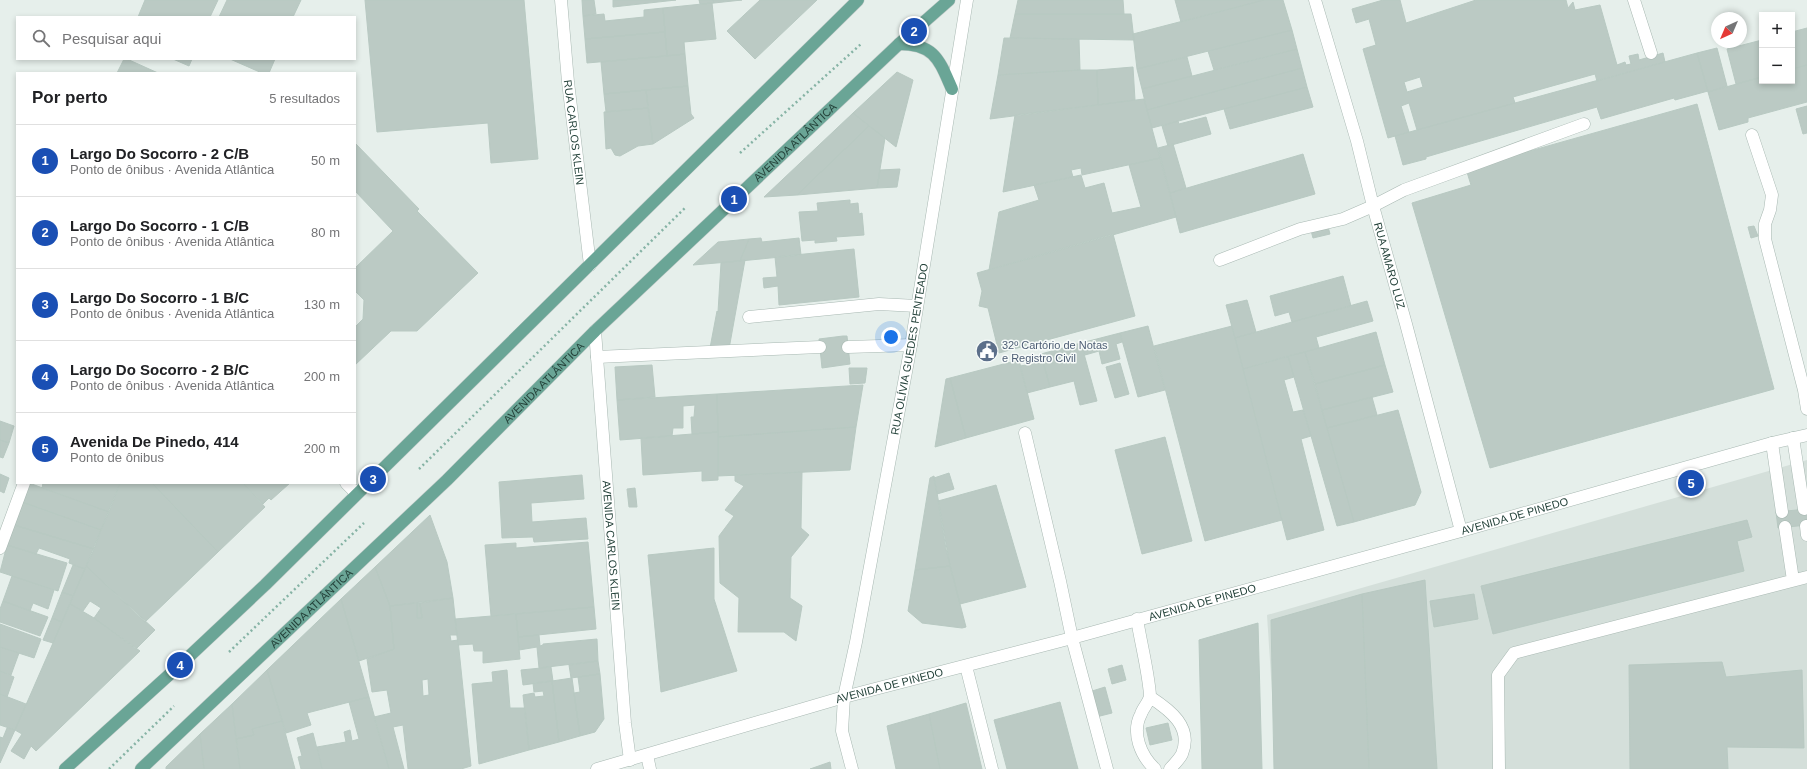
<!DOCTYPE html>
<html lang="pt">
<head>
<meta charset="utf-8">
<style>
	body { margin:0; font-family:Helvetica,sans-serif; background:#f6f6f6; color:#202124 }
	.controls { position:absolute; right:12px; top:12px; display:grid; overflow:hidden; border-radius:0px; box-shadow:0 2px 6px #0003 }
	.controls button { width:36px; height:36px; display:grid; place-items:center; padding:0; border:0; border-bottom:1px solid #e0e0e0; background:#fff; color:#202124; font:20px sans-serif }
	.compass { position:absolute; left:1711px; top:12px; width:36px; height:36px; border-radius:50%; background:#fff; box-shadow:0 2px 6px #0003; rotate:224deg }
	.you { position:absolute; left:891px; top:337px; width:14px; height:14px; margin:-10px; border:3px solid #fff; border-radius:50%; background:#1a73e8; box-shadow:0 0 0 6px #1a73e833 }
	.badge { display:grid; place-items:center; width:26px; height:26px; border-radius:50%; background:#0f766e; color:#fff; font-size:13px; font-weight:700 }
	.pin { position:absolute; translate:-50% -50%; border:2px solid #fff; box-shadow:0 1px 4px #0006 }
	.list { margin:0; padding:0; list-style:none }
	h2 { display:flex; justify-content:space-between; align-items:center; height:52px; margin:0; padding:0 16px; font-size:17px }
	h2 small { font-size:13px; font-weight:400; color:#757577 }
	.list li { display:grid; grid-template-columns:26px 1fr auto; gap:12px; align-items:center; box-sizing:border-box; height:72px; padding:0 16px; border-top:1px solid #e0e0e0 }
	.list b { display:block; font-size:15px; white-space:nowrap }
	.list p { margin:0; font-size:13px; white-space:nowrap; color:#757577 }
	.list em { font-size:13px; font-style:normal; color:#757577 }
	.icon { flex:none; width:22px; height:22px; fill:none; stroke:currentColor; stroke-width:2; stroke-linecap:round; stroke-linejoin:round }
	.map { position:relative; flex:none; width:1807px; height:769px; overflow:hidden }
	.search { position:absolute; background:#fff; box-shadow:0 2px 6px #0003; left:16px; top:16px; width:340px; height:44px; display:flex; align-items:center; gap:10px; box-sizing:border-box; padding:0 14px; border-radius:0px; color:#757577; font-size:15px }
	.panel { position:absolute; background:#fff; box-shadow:0 2px 6px #0003; left:16px; top:72px; width:340px; height:412px; border-radius:0px }
	.map>svg:first-child { display:block }
	.built { fill:#d4dfda }
	.building { fill:#bbcac4; stroke:#b8c9c2; fill-rule:evenodd }
	.lines { fill:none; stroke-linecap:round; stroke-linejoin:round }
	.service-casing { stroke:#a8b8b2; stroke-width:13 }
	.minor-casing { stroke:#a8b8b2; stroke-width:13 }
	.tertiary-casing { stroke:#a8b8b2; stroke-width:13 }
	.primary-casing { stroke:#c2cac8; stroke-width:13 }
	.path { stroke:#86b3a5; stroke-width:2.5; stroke-dasharray:2 3; stroke-linecap:butt }
	.service { stroke:#fff; stroke-width:12 }
	.minor { stroke:#fff; stroke-width:12 }
	.tertiary { stroke:#fff; stroke-width:12 }
	.primary { stroke:#6aa596; stroke-width:12 }
	.labels { text-anchor:middle; stroke-width:3; stroke-linejoin:round; paint-order:stroke }
	.street-label { font-size:11px; fill:#24423a; stroke:#f7fbf9 }
	.service-label { font-size:11px; fill:#4e5e75; stroke:#f7fbf9; text-anchor:start }
</style>
</head>
<body>
<div class="map">
<svg width="1807" height="769" viewBox="0 0 1807 769">
	<rect width="100%" height="100%" fill="#e6efeb"/>
	<path class="built" d="M1807 460V769H1277L1267 615Z"/>
	<path class="building" d="M145 0H218L210 17H138Z
		M227 0H301L293 17H219Z
		M365 0H524L538 159 491 163 488 123 377 132Z
		M582 0H594L596 14 583 16Z
		M613 0H676L613 7Z
		M699 0H713L714 3 700 4Z
		M713 0H742L714 3Z
		M760 0H817L755 59 727 31Z
		M1018 0H1123L1124 14H1015Z
		M1175 0H1264L1181 22Z
		M1264 0H1283L1292 30 1137 69 1133 34Z
		M1383 0H1400L1406 23 1476 0H1566L1568 8 1573 2 1575 10 1600 5 1617 65 1625 62 1626 65 1631 64 1629 56 1638 54 1639 60 1663 53 1665 62 1597 81 1595 74 1513 97 1515 103 1417 130 1409 103 1401 106 1409 132 1388 138 1363 49 1376 45 1369 19 1356 23 1352 9ZM1420 77 1423 87 1407 92 1404 82Z
		M712 3 716 39 684 42 685 54 667 56 663 8Z
		M663 8 665 32 585 39 583 16 604 14 605 21 644 17V10Z
		M1015 14H1131L1134 40 1010 38Z
		M1807 28V65L1792 69V32Z
		M1292 30 1297 49 1214 70 1208 51Z
		M665 32 667 56 587 63 585 39Z
		M1004 38 1079 39 1080 70 998 75Z
		M1762 40V77L1736 84 1727 49Z
		M1717 48 1727 86 1708 92 1697 53Z
		M1297 49 1302 68 1147 110 1142 89Z
		M1697 53 1708 91 1675 100 1674 98 1601 119 1597 107 1426 157V159L1403 165 1395 136Z
		M685 54 688 86 604 94 601 62Z
		M1187 57 1192 76 1142 89 1137 69Z
		M124 59H127L158 73H117Z
		M173 59H192L189 66Z
		M230 59H275L269 73H262Z
		M1807 65V102L1748 118V122L1719 130 1708 92 1762 77V81H1792V69Z
		M1133 67 1135 100 1098 105 1097 70Z
		M1302 68 1307 87 1152 128 1147 110Z
		M1080 70H1097L1098 105 990 119 998 75Z
		M897 72 913 80 896 147 853 113Z
		M688 86 691 114 694 118 653 144 646 90Z
		M1307 87 1313 107 1230 129 1224 109Z
		M646 90 648 108 606 112 604 94Z
		M1144 99 1160 158 1082 175 1081 168 1071 170 1073 177 1003 192 1015 115Z
		M1697 104 1774 389 1490 468 1412 203 1471 185 1466 169Z
		M1807 106V133L1803 134 1796 109Z
		M648 108 653 144 638 146 620 156 615 155 611 148 606 149 604 112Z
		M853 113 869 126 797 195 764 197Z
		M1206 117 1211 134 1168 146 1162 126 1178 121 1179 124Z
		M869 126 885 138 877 188 797 195Z
		M355 143 419 209 417 211 478 273 417 331H391L355 365V327L363 319 364 300 355 291V268L393 231 355 191Z
		M1173 144 1186 188 1170 193 1158 148Z
		M1303 154 1315 194 1180 233 1170 193Z
		M1160 158 1176 217 989 270 999 212 1039 200 1034 185 1081 175 1085 188 1104 183 1112 213 1141 207 1129 165Z
		M900 169 897 187 877 188 880 170Z
		M850 200V204L858 203 859 214 862 213 864 235 836 237 837 241 815 243V240L802 241 799 212 818 211 817 203Z
		M1327 223 1330 234 1313 238 1310 227Z
		M1754 226 1758 236 1751 238 1748 227Z
		M1113 234 1135 316 999 353 988 308 979 306 982 291 977 273Z
		M761 238 762 242 799 238 801 255 740 261 749 239Z
		M749 239 740 261 693 265 718 242Z
		M854 249 859 297 779 305 778 286 764 288 763 278 777 277 775 257Z
		M745 260 729 349 710 348 717 311 718 312 721 263Z
		M1343 276 1351 306 1292 322 1289 312 1275 316 1270 296Z
		M1247 300 1256 332 1235 338 1226 305Z
		M1367 301 1373 321 1316 337 1319 348 1243 369 1235 338Z
		M1148 326 1165 390 1138 397 1120 333Z
		M1232 326 1282 520 1205 541 1154 346Z
		M1376 332 1385 365 1315 384 1305 352Z
		M1120 333 1122 342 1116 344 1120 359 1102 364 1099 351 1085 355 1081 343Z
		M843 336H847L850 364 822 368 819 339Z
		M1081 343 1097 401 1080 405 1074 381 1050 387 1041 354Z
		M1305 352 1354 522 1337 526 1288 356Z
		M1288 356 1294 377 1284 380 1293 412 1303 410 1311 436 1301 439 1324 530 1287 540 1243 369Z
		M1042 358 1050 387 1027 393 1020 366 1033 364V360Z
		M1019 360 1034 419 966 438 950 378Z
		M1120 363 1129 394 1115 398 1106 367Z
		M652 365 655 397 617 400 615 367Z
		M1385 365 1393 392 1322 410 1315 384Z
		M849 368H867L865 383 850 384Z
		M950 378 966 438 935 447 946 379Z
		M863 385 856 427 718 437 717 394Z
		M717 394 718 432 692 434 691 417H694L695 405 683 406V428H673L672 436 620 440 617 400Z
		M1372 397 1377 415 1327 428 1322 410Z
		M1398 410 1421 492 1415 505 1354 522 1327 428Z
		M0 421 14 426 9 443 0 440Z
		M856 427 850 470 718 476V437Z
		M718 432V480L702 481V471L643 475 641 438Z
		M1165 437 1192 541 1142 554 1115 450Z
		M0 440 9 443 3 458 0 457Z
		M802 472 801 528 809 535 791 557 790 598 802 606 796 641 784 632H738L739 598 720 583 719 536 734 516 725 510 744 486 735 481V475Z
		M949 473 954 489 937 494 934 478Z
		M0 474 9 478 4 493 0 491Z
		M582 475 584 499 531 503 532 522 586 518 588 539 534 542 533 537 502 538 499 482Z
		M934 476 950 566 915 570 930 478Z
		M29 483 109 512 101 530 22 502Z
		M43 483H117L120 484 109 512 42 488Z
		M120 483H152L218 552 145 622 86 566Z
		M152 483H243L265 507 218 552Z
		M243 483H290L271 500 269 498 263 504Z
		M996 485 1026 587 960 604 946 549 938 501Z
		M635 488 637 507H629L627 489Z
		M22 502 101 530 94 549 14 525Z
		M1807 509V525L1778 528 1776 512Z
		M430 515 447 562 453 598 390 606 375 567Z
		M1747 520 1752 537 1737 541 1744 571 1493 634 1481 586Z
		M14 525 94 549 85 569 69 563 70 559 39 548 36 554 7 545Z
		M588 542 594 607 491 616 485 545 516 543V548Z
		M7 545 67 563 58 591 0 572Z
		M714 548V599L737 671 661 692 648 555Z
		M73 565 85 569 73 596 62 592Z
		M86 566 155 630 136 649 94 618 101 608 90 601 83 611 70 604Z
		M950 566 966 627 962 628 922 623 908 611 915 570Z
		M375 567 390 606 394 649 359 661 341 599Z
		M12 576 54 590 48 609 33 603 30 611 3 601Z
		M1425 580 1437 769H1369L1362 594Z
		M62 592 73 596 62 622 52 618Z
		M1362 594 1369 769H1274L1271 620Z
		M1474 594 1478 619 1434 627 1430 601Z
		M453 598 457 635H450L451 641 458 640 471 766 461 769H408L403 725 393 727 404 769H389L374 717 391 713 387 690 372 692 367 659 394 649 390 606 417 603V618H422L420 603ZM428 679 429 695 423 696 422 680Z
		M341 599 369 697 307 713 311 725 286 733 267 670Z
		M3 601 48 617 40 636 0 622V609Z
		M417 603H420L422 618H417Z
		M70 604 94 618 140 651 36 751 31 746 24 759 11 751 22 734 15 730Z
		M594 607 596 629 518 637 516 614Z
		M516 614 520 659 483 663V651H474L473 644 458 645 455 619Z
		M52 618 62 622 53 643 43 640Z
		M1258 623 1262 769H1202L1199 640Z
		M0 624 41 639 34 658 0 647Z
		M539 635 540 646 543 645V644L597 639 598 661 539 668 537 647 519 650 518 637Z
		M0 647 19 653 11 675 0 671Z
		M598 661 600 674 571 678 569 665Z
		M1722 662 1726 677 1802 670 1804 748 1727 747 1728 769H1630L1629 665Z
		M1122 665 1126 680 1112 684 1108 669Z
		M551 667 553 681 523 685 521 670Z
		M267 670 282 721 252 729 254 735 236 739 232 704Z
		M507 670 510 708H525L529 750 479 764 472 684 493 682 492 672Z
		M0 671 14 677 7 697 0 694Z
		M600 674 604 719 595 732 580 736 574 693 580 692 578 677Z
		M572 678 580 736 559 742 552 681Z
		M552 681 559 742 529 750 523 695 534 693 535 697 544 696 543 691 534 692 533 683Z
		M1105 687 1112 713 1096 717 1089 692Z
		M0 694 26 704 15 730 0 725Z
		M369 697 389 769H322L317 747 346 742 344 732 350 730 352 741 359 739 349 702Z
		M1060 702 1078 769H1007L994 720Z
		M966 703 982 769H940L929 714Z
		M232 704 240 769H204L200 734Z
		M929 714 940 769H896L887 726Z
		M282 721 295 769H240L236 739 254 735 252 729Z
		M1168 723 1172 740 1150 745 1146 728Z
		M7 728 15 730 0 763V737L3 738Z
		M313 733 322 769H301L298 757 302 756 297 738Z
		M200 734 204 769H166V767Z
		M830 762 831 769H810Z"/>
	<g class="lines">
		<g class="service-casing">
			<path id="service" d="M1634 0 1651 53
				M1752 135 1772 195 1770 210 1765 224V239L1804 390 1807 409
				M1220 260 1300 229 1343 219 1373 206 1404 190 1584 124
				M749 317 879 304 917 306
				M848 347 911 345
				M597 357 820 347
				M1025 433 1060 581 1072 638 1107 769
				M1793 438 1804 509
				M1772 443 1782 512
				M346 483 357 494
				M1806 526 1807 535
				M1785 527 1793 580
				M1137 619C1141 644 1148 670 1150 695 1150 701 1143 708 1141 714 1131 733 1141 756 1155 769
				M966 666 992 769
				M844 697 842 731 852 769
				M1150 697C1170 710 1193 727 1182 754 1179 760 1174 764 1170 769
				M647 755 650 769
				M1499 769 1498 675 1514 653 1807 577"/>
		</g>
		<g class="minor-casing">
			<g id="minor">
				<path id="s1" d="M561 0 568 82 590 265"/>
				<path id="s2" d="M1315 0 1357 141 1373 206 1406 324 1461 531"/>
				<path id="s3" d="M595 331 625 723 630 760"/>
				<path d="M0 548 24 483"/>
			</g>
		</g>
		<g class="tertiary-casing">
			<g id="tertiary">
				<path id="s4" d="M844 697 856 642 911 345 967 0"/>
				<path id="s5" d="M597 769 844 697 1072 638 1461 531 1772 443 1807 435"/>
			</g>
		</g>
		<g class="primary-casing">
			<g id="primary">
				<path d="M899 44C935 44 939 60 952 89"/>
				<path d="M65 769 180 665 265 585 858 0"/>
				<path id="s6" d="M141 769 447 480 595 331 899 44 949 0"/>
			</g>
		</g>
		<path class="path" d="M740 153 861 44
			M419 469 686 207
			M229 652 364 523
			M109 769 174 706"/>
		<use href="#service" class="service"/>
		<use href="#minor" class="minor"/>
		<use href="#tertiary" class="tertiary"/>
		<use href="#primary" class="primary"/>
	</g>
	<defs>
		<g id="civic-disc" transform="scale(1.15)"><circle r="9.5" fill="#5c6f8a" stroke="#f7fbf9"/><path d="M-.6-6.5H3V-4.5H.6V-3L4-1V1h2V6H-6V1h2V-1L-.6-3ZM-1.2 2.5V6h2.4V2.5Z" fill="#fff"/></g>
	</defs>
	<g fill-rule="evenodd">
		<use href="#civic-disc" x="987" y="351"/>
	</g>
	<g class="labels">
		<g class="street-label">
			<text dy="4" stroke="none"><textPath href="#s1" startOffset="133">RUA CARLOS KLEIN</textPath></text>
			<text dy="4" stroke="none"><textPath href="#s6" startOffset="906">AVENIDA ATLÂNTICA</textPath></text>
			<text dy="4" stroke="none"><textPath href="#s2" startOffset="276">RUA AMARO LUZ</textPath></text>
			<text dy="4" stroke="none"><textPath href="#s4" startOffset="354">RUA OLÍVIA GUEDES PENTEADO</textPath></text>
			<text dy="4" stroke="none"><textPath href="#s6" startOffset="558">AVENIDA ATLÂNTICA</textPath></text>
			<text dy="4" stroke="none"><textPath href="#s5" startOffset="952">AVENIDA DE PINEDO</textPath></text>
			<text dy="4" stroke="none"><textPath href="#s3" startOffset="215">AVENIDA CARLOS KLEIN</textPath></text>
			<text dy="4" stroke="none"><textPath href="#s5" startOffset="628">AVENIDA DE PINEDO</textPath></text>
			<text dy="4" stroke="none"><textPath href="#s6" startOffset="234">AVENIDA ATLÂNTICA</textPath></text>
			<text dy="4" stroke="none"><textPath href="#s5" startOffset="304">AVENIDA DE PINEDO</textPath></text>
		</g>
		<g class="service-label">
			<text x="1002" y="349">32º Cartório de Notas<tspan x="1002" dy="13">e Registro Civil</tspan></text>
		</g>
	</g>
</svg>
<div class="controls">
<button>+</button>
<button>−</button>
</div>
<svg class="compass" viewBox="-18 -18 36 36"><path d="M0-13l5 13h-10z" fill="#e53935"/><path d="M0 13l5-13h-10z" fill="#757577"/></svg>
<div class="you"></div>
<div class="pin badge" style="left:734px;top:199px;background:#1a4fb4">1</div>
<div class="pin badge" style="left:914px;top:31px;background:#1a4fb4">2</div>
<div class="pin badge" style="left:373px;top:479px;background:#1a4fb4">3</div>
<div class="pin badge" style="left:180px;top:665px;background:#1a4fb4">4</div>
<div class="pin badge" style="left:1691px;top:483px;background:#1a4fb4">5</div>
<div class="search"><svg class="icon" aria-label="search" viewBox="0 0 24 24"><circle cx="10" cy="10" r="6"/><path d="M15 15l6 6"/></svg>Pesquisar aqui</div>
<section class="panel">
<h2>Por perto<small>5 resultados</small></h2>
<ul class="list">
<li><span class="badge" style="background:#1a4fb4">1</span><div><b>Largo Do Socorro - 2 C/B</b><p>Ponto de ônibus · Avenida Atlântica</p></div><em>50 m</em></li>
<li><span class="badge" style="background:#1a4fb4">2</span><div><b>Largo Do Socorro - 1 C/B</b><p>Ponto de ônibus · Avenida Atlântica</p></div><em>80 m</em></li>
<li><span class="badge" style="background:#1a4fb4">3</span><div><b>Largo Do Socorro - 1 B/C</b><p>Ponto de ônibus · Avenida Atlântica</p></div><em>130 m</em></li>
<li><span class="badge" style="background:#1a4fb4">4</span><div><b>Largo Do Socorro - 2 B/C</b><p>Ponto de ônibus · Avenida Atlântica</p></div><em>200 m</em></li>
<li><span class="badge" style="background:#1a4fb4">5</span><div><b>Avenida De Pinedo, 414</b><p>Ponto de ônibus</p></div><em>200 m</em></li>
</ul>
</section>
</div>
</body>
</html>
